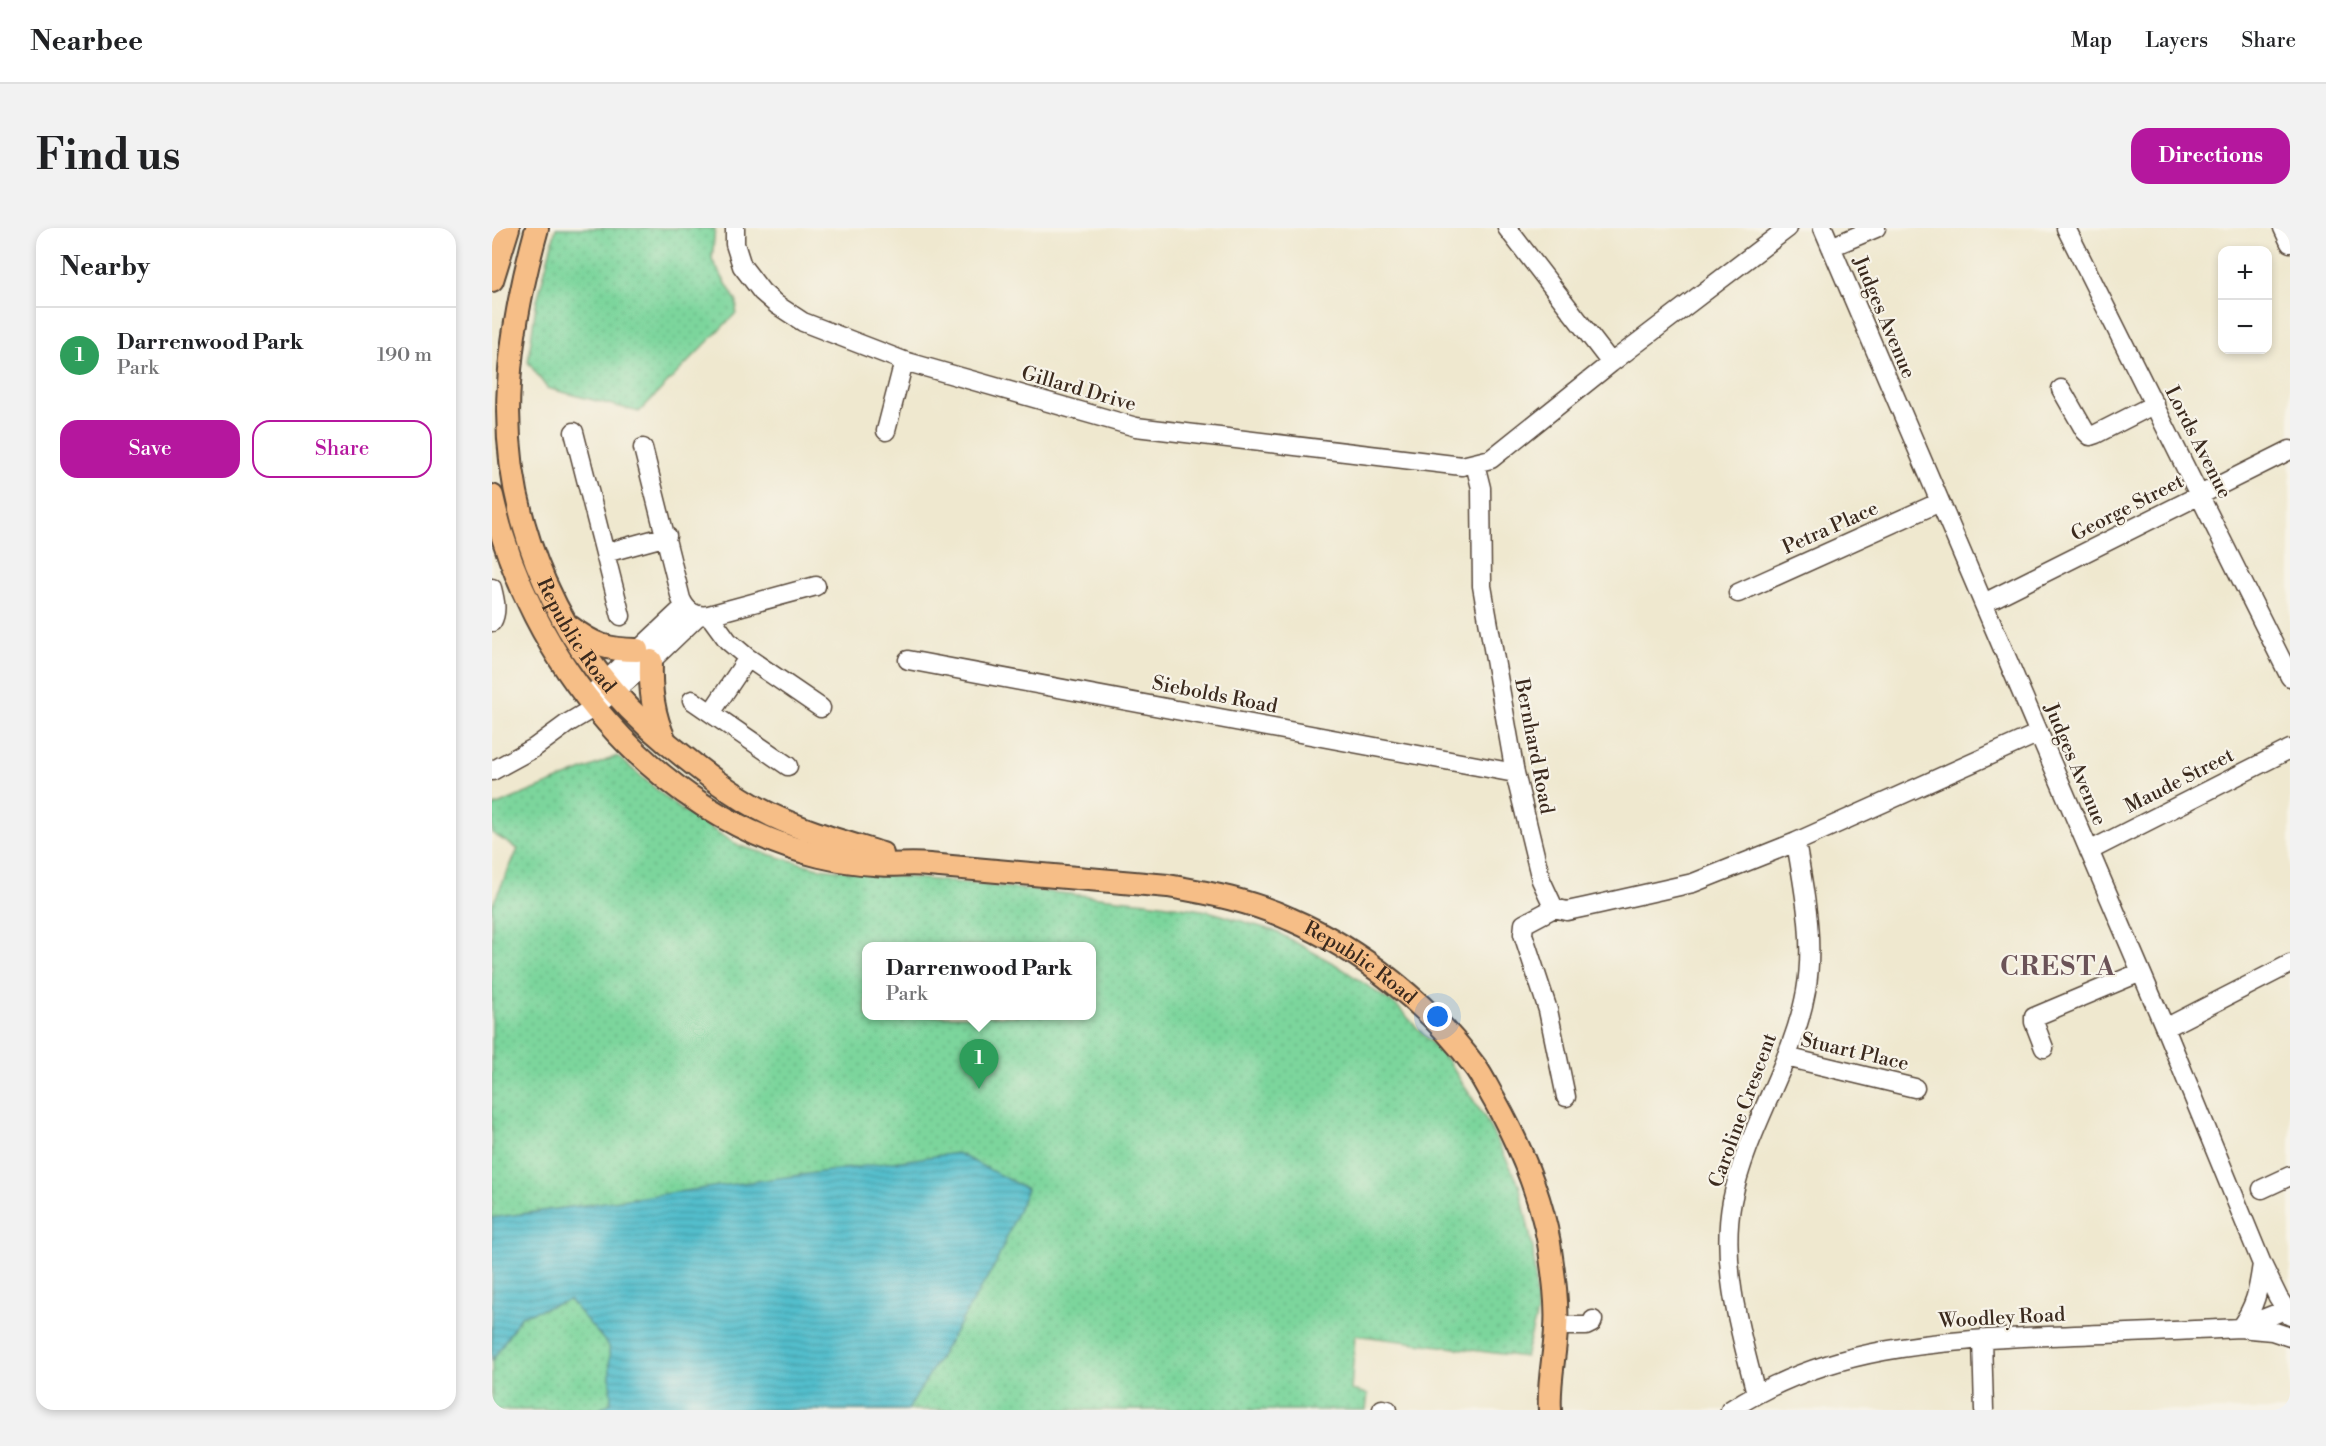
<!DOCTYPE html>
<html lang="en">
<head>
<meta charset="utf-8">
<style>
	body { margin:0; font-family:"Libre Bodoni",serif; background:#f2f2f2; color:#202124 }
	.controls { position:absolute; right:18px; top:18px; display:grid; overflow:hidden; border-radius:12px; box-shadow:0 3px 9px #0003 }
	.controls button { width:54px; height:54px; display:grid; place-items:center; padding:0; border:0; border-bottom:2px solid #e0e0e0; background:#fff; color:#202124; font:30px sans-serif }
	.you { position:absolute; left:946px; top:789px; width:21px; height:21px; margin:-15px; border:4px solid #fff; border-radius:50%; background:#1a73e8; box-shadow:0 0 0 9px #1a73e833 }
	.badge { display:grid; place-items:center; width:39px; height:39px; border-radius:50%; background:#b5179e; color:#fff; font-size:20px; font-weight:700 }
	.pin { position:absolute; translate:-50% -50px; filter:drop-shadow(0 2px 3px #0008) }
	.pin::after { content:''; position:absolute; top:32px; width:21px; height:18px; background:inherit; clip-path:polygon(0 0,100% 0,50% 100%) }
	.popup { position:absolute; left:370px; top:714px; width:234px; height:78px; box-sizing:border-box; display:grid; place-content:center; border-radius:12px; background:#fff; filter:drop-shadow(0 2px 4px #0005); font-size:20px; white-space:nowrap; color:#757577 }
	.popup b { font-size:22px; color:#202124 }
	.popup::after { content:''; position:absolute; left:50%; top:100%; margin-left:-12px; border:12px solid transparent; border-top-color:#fff }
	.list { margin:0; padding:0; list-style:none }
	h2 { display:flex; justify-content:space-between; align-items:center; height:78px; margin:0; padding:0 24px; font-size:26px }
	h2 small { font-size:20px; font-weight:400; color:#757577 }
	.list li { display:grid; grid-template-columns:39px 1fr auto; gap:18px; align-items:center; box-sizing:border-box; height:96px; padding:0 24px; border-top:2px solid #e0e0e0 }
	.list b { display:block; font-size:22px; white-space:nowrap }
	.list p { margin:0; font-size:20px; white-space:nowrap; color:#757577 }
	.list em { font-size:20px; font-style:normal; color:#757577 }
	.actions { display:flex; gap:12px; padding:18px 24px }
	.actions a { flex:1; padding:14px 0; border:2px solid #b5179e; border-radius:18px; text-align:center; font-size:21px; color:#b5179e }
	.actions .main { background:#b5179e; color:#fff }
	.map { position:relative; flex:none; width:1798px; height:1182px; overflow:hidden; border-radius:18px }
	header { display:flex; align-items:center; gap:36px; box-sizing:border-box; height:84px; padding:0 30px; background:#fff; border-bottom:2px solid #e0e0e0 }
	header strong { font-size:28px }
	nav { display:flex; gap:33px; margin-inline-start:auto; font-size:21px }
	.intro { display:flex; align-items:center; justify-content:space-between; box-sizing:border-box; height:144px; padding:0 36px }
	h1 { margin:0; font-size:42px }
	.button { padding:15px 27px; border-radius:18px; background:#b5179e; color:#fff; font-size:21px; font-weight:700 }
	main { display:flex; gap:36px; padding:0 36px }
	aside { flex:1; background:#fff; border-radius:18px; box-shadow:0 3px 9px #0003 }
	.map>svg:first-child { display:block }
	.grass { fill:url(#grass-dots); stroke:#5b805d; stroke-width:1.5; fill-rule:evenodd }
	.water { fill:url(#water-rules); stroke:#467475; stroke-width:1.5 }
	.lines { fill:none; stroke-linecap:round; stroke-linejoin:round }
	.minor-casing { stroke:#564639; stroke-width:21 }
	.major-casing { stroke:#564639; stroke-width:26 }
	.minor { stroke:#fff; stroke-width:18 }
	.major { stroke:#f6be87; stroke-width:22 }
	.labels { text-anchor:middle; stroke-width:4.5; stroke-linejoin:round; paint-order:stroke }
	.street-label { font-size:20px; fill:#3b2a1e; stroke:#f7f3e8 }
	.district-label { font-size:26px; font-weight:bold; letter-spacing:1.5px; fill:#6b5358; stroke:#f7f3e8 }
</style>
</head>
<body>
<header>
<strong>Nearbee</strong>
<nav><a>Map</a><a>Layers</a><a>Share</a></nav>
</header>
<div class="intro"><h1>Find us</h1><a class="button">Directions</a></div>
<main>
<aside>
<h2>Nearby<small></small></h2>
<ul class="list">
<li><span class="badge" style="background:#2e9e5b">1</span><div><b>Darrenwood Park</b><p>Park</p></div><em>190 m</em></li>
</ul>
<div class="actions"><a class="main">Save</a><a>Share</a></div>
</aside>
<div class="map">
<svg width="1798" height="1182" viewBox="0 0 1798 1182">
	<defs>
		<pattern id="grass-dots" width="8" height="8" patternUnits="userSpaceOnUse" patternTransform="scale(1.5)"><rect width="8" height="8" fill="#7bd59c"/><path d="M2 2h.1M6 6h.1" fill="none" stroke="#6bb786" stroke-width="1.8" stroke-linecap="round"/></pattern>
		<pattern id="water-rules" width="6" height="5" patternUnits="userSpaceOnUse" patternTransform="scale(1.5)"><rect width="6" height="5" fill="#52becc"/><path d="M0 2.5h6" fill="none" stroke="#459ba5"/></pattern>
	</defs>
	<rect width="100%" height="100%" fill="#f7f3e8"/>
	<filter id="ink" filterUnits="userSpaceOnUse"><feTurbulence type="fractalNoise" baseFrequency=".0167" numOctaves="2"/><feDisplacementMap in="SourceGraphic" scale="12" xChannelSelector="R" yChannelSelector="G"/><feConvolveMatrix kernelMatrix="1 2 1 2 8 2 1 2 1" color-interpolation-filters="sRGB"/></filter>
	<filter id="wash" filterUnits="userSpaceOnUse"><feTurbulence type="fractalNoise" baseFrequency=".008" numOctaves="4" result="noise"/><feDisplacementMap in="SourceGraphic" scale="24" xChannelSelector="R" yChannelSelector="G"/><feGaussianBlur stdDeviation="1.35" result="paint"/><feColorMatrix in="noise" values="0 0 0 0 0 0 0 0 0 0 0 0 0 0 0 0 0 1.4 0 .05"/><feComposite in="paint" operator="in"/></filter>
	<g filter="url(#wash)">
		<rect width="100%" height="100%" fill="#efe8cf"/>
		<path class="grass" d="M64 0H223L220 32 245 74 244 85 147 184 55 160 36 134 44 77Z
			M125 528 185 579 247 618 326 640 655 674 716 683 783 703 846 738 905 778 956 833 993 890 1027 956 1041 1021 1045 1085 1033 1129 863 1107 859 1162 876 1166 874 1182H0V678L26 621 0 605V579ZM374 718H600V788H374Z"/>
		<path class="water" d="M465 925 535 961 504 1035 416 1182H106L119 1175 117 1118 77 1072 29 1088 0 1133V990Z"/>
	</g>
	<g filter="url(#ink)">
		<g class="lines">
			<g class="minor-casing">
				<path id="minor" d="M243 0V16L250 38 270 64 285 77 311 94 412 133 644 199 970 238 999 231 1119 135 1296 0
					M1015 0 1119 135
					M1331 0 1673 800 1770 1036 1786 1069 1798 1088
					M1574 0 1798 449
					M1791 0 1798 15
					M1339 19 1384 0
					M1569 161 1593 203 1598 208 1604 206 1663 176
					M394 203 412 133
					M82 204 129 388
					M151 220 189 371C195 384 203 389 217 387L324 358
					M983 236 989 260 990 358 1023 545 1049 652 1062 680 1075 683 1094 679 1201 655 1304 614 1547 505
					M113 325 175 308
					M0 360C3 372 6 383 0 394
					M1246 365 1448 274
					M1492 375 1798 222
					M217 387 236 413 256 430 329 480
					M416 432 1023 545
					M104 462 192 379
					M200 472 296 538
					M219 485 256 430
					M0 543 42 520 76 495 103 479 159 433 206 388
					M1597 623 1798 521
					M1062 680 1032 696 1031 706 1056 782 1074 869
					M1673 800 1798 736
					M1552 820 1542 794V789L1649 744
					M1294 829 1423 860
					M1770 961 1798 948
					M1770 1036C1766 1064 1764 1077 1748 1100L1780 1103 1798 1109
					M1065 1098H1094L1100 1095 1101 1092
					M1490 1111 1492 1182
					M1264 1165C1248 1104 1228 1036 1240 973 1255 899 1301 836 1314 763 1323 713 1312 662 1304 614
					M890 1181 896 1182
					M1238 1182C1336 1118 1444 1113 1557 1108 1620 1106 1684 1103 1748 1100L1793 1082"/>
			</g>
			<g class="major-casing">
				<g id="major">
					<path id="s1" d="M45 0C31 51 20 102 17 156 8 293 69 429 175 515 208 542 241 568 279 587 315 604 352 614 390 626"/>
					<path d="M0 52 16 0"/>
					<path id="s2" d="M0 268C36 432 162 587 328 628 345 632 365 635 382 636 400 638 418 635 437 637 516 644 596 651 676 658 718 665 759 673 798 691 868 721 939 778 984 840 991 850 996 861 1002 871 1027 916 1048 964 1057 1015 1061 1043 1066 1073 1064 1101 1063 1128 1056 1155 1058 1182"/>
					<path d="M78 399C102 417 115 422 145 422"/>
					<path d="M159 433C158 462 161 487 173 513"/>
				</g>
			</g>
			<use href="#minor" class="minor"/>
			<use href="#major" class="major"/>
		</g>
	</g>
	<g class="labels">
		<g class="street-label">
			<text transform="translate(1393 89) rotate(67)" y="7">Judges Avenue</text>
			<text transform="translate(587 160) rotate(16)" y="7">Gillard Drive</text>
			<text transform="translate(1707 214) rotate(63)" y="7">Lords Avenue</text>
			<text transform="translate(1635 279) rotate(-27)" y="7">George Street</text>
			<text transform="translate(1338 299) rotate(-24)" y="7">Petra Place</text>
			<text dy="7" stroke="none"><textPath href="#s1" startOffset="424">Republic Road</textPath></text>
			<text transform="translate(723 466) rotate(11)" y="7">Siebolds Road</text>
			<text transform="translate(1043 518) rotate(79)" y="7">Bernhard Road</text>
			<text transform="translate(1584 536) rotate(67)" y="7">Judges Avenue</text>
			<text transform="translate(1687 552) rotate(-27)" y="7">Maude Street</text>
			<text dy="7" stroke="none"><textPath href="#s2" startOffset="1071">Republic Road</textPath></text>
			<text transform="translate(1363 823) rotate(13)" y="7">Stuart Place</text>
			<text transform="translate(1250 882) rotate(-70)" y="7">Caroline Crescent</text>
			<text transform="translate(1510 1089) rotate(-3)" y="7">Woodley Road</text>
		</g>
		<g class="district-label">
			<text x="1566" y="747">CRESTA</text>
		</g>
	</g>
</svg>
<div class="controls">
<button>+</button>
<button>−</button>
</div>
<div class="you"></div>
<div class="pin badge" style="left:487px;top:861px;background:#2e9e5b">1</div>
<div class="popup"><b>Darrenwood Park</b>Park</div>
</div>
</main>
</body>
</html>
